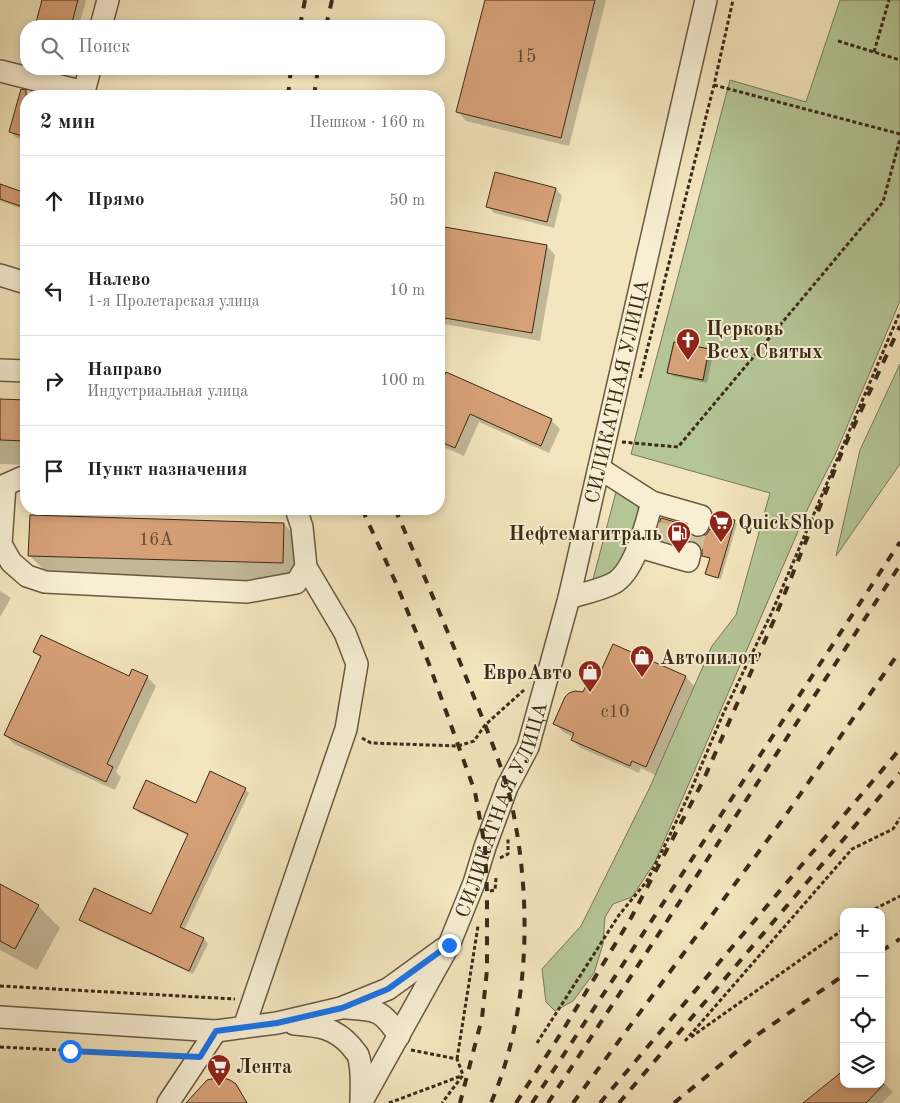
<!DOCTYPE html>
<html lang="ru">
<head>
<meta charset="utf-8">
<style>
	body { margin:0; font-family:"Old Standard TT",serif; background:#f6f6f6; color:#222 }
	.controls { position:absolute; right:15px; bottom:15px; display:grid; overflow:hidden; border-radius:10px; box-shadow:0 2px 8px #0003 }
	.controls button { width:45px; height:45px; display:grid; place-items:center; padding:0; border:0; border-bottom:1px solid #e0e0e0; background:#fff; color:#222; font:25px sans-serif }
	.stop { position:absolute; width:15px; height:15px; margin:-11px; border:4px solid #1a73e8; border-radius:50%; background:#fff }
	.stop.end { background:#1a73e8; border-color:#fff; box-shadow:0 1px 5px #0008 }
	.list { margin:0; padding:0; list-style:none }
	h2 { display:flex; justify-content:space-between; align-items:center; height:65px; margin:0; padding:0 20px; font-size:21px }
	h2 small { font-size:16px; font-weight:400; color:#767676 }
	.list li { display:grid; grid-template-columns:32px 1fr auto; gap:15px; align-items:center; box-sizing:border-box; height:90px; padding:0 20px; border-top:1px solid #e0e0e0 }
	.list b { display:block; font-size:19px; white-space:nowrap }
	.list p { margin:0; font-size:16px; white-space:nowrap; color:#767676 }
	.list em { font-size:16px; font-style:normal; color:#767676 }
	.icon { flex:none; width:28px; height:28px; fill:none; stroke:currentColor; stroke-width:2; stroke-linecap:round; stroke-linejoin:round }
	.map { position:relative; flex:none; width:900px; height:1103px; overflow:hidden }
	.search { position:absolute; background:#fff; box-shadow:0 2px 8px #0003; left:20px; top:20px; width:425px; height:55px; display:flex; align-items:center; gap:12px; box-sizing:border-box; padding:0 18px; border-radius:20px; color:#767676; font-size:19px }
	.panel { position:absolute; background:#fff; box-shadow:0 2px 8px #0003; left:20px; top:90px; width:425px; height:425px; border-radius:20px }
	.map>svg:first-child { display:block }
	.green { fill:#b5c696; stroke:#787857; fill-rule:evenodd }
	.shadow { fill:#0003 }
	.building { fill:#d7a178; stroke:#3c2a18 }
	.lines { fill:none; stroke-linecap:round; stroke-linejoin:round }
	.minor-tunnel { stroke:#cec09c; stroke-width:21; stroke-dasharray:21 11; stroke-linecap:butt }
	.minor-casing { stroke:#6a5941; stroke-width:24 }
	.path { stroke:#3c2a18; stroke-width:3; stroke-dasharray:4 2.5; stroke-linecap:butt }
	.minor { stroke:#f7eed4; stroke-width:21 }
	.rail { stroke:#3c2a18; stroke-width:4; stroke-dasharray:9 9; stroke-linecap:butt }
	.route { stroke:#1a73e8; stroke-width:6 }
	.labels { text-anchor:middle; stroke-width:4; stroke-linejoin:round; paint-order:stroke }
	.number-label { font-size:18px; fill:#634830 }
	.poi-label { font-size:20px; font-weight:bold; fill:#3c2a18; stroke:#f7eed4; text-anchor:start }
	.street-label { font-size:20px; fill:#3c2a18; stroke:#f7eed4 }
</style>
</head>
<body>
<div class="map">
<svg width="900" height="1103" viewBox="0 0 900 1103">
	<rect width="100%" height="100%" fill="#f3e5bd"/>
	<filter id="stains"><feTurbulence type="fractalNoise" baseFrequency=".004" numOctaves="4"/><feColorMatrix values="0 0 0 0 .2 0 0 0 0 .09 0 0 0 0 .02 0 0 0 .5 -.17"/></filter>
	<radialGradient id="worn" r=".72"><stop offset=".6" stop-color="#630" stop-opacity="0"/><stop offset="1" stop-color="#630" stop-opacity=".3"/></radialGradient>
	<path class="green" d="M840 0H900V301L835 455 809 506 655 862 632 897 613 904 605 917 603 944 594 973 573 1001 555 1011 546 1002 542 969 581 926 650 787 712 646 736 615 770 493 631 454 730 80 806 102ZM674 342 709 349 703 380 667 372Z
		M900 364V464L836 556 860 450Z
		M619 491 637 504 639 511 632 547 612 574 592 583 616 492Z"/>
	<path class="shadow" d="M43 0H86L79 26H36Z
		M486 0H606L569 146 466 121 458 112Z
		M21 91 44 96H26V141L17 138 10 132Z
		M0 185 26 194V210L0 201Z
		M556 189 562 196 554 228 494 213 488 206Z
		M439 227 547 246 555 255 540 341 439 323Z
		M709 350 713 354 707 383 673 376 669 372Z
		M446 374 551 420 560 429 549 453 479 422 464 456 439 445V391Z
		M0 400 26 401V465L0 464Z
		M734 521 737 524 721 579 709 576 706 573 710 559 703 556V549L701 545 696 543H690L683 548 658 540 656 538 685 526 690 536 694 538H701L718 532Z
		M284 524 309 550 308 588 55 581 30 556Z
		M0 591 11 598 0 617Z
		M614 646 686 677 694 686 655 775 641 768 639 773 581 748 572 740 573 737 563 732 555 724 584 693 596 686Z
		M35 652 130 678 147 677 156 686 116 772 121 777 115 790 14 744 5 735 41 658Z
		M245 789 249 793 184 930 204 939 208 944 193 974 85 924 81 920 151 916 189 836 138 812 134 808 196 805Z
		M0 886 38 906 60 928 37 970 0 950Z
		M881 1080 893 1092 882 1103H805L844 1084H881Z
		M235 1085 248 1103H189Z"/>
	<path class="building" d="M42 0H78L71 26H35Z
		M485 0H595L561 138 456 112Z
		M21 89 26 90V137L9 132Z
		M495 172 556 188 547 222 486 207Z
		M0 184 26 193 23 207 0 199Z
		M439 226 547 245 532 333 439 317Z
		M674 342 709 349 703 380 667 373Z
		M446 372 552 419 541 446 470 414 455 448 439 441V388Z
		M0 399 26 400V441L0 440Z
		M30 515 284 523 283 563 28 556Z
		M722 517 735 520 718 578 705 574 710 558 702 556V549L698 544 693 541H687L680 546 655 538 661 518 686 525 689 534 694 537H700L706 535 710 529 717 531Z
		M41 635 129 676 132 669 148 676 107 764 113 767 106 782 4 735 41 656 33 652Z
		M613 644 686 676 646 767 632 761 630 766 571 740 574 733 553 724 565 697 569 693 575 691 583 692 588 681 595 684Z
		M210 771 246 788 180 927 204 938 189 971 79 920 94 888 151 914 188 834 133 808 146 780 196 803Z
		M0 884 39 905 15 949 0 941Z
		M844 1070V1084H884L866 1103H803Z
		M220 1077 230 1080 236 1084 247 1103H186L207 1080Z"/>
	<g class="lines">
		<path class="minor-tunnel" d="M656 543 664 516
			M671 547 679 520
			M690 553 698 525"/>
		<g class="minor-casing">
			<g id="minor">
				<path d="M101 26 108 0"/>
				<path d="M0 71 84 92 90 69"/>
				<path d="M0 275 26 283"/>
				<path d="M0 370 26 371"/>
				<path d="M599 468 652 502 701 516 698 525"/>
				<path d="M26 477H23L5 485 1 544 11 562 27 576 45 582 247 592 296 583 306 567"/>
				<path d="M639 547 688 561 690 553"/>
				<path d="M569 598C584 593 601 590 614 583 635 571 646 524 652 502"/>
				<path d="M346 1008C377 1010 381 1009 399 1036"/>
				<path d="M0 1017 216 1031 277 1023 341 1008 388 989 443 949"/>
				<path d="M294 1024C318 1026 334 1027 351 1046 353 1049 356 1052 358 1055 363 1070 361 1088 361 1102"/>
				<path d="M244 1027 346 729 357 664 345 633 306 567 302 527 296 509"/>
				<path d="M168 1103 216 1031"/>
				<path id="s1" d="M361 1103 449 945 474 883 485 847 507 787 528 747 569 598 706 0"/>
			</g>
		</g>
		<path class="path" d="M838 41 900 60
			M874 52 889 0
			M714 85 900 134
			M640 378 714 85 733 0
			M622 442 678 447 883 202 900 139
			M362 738 371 743 458 746 474 741 485 725 524 690
			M500 858 508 854V839
			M490 891 495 890 496 878
			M869 912 900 896
			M0 986 235 999
			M691 1037 844 929
			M685 1041 852 849 893 829 900 818
			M537 1043 619 915 647 881 668 839 691 790 723 714 772 612 900 312
			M0 1047 179 1056
			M411 1050 457 1059 463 1075 442 1103
			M457 1059 478 926
			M389 1103 461 1076"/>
		<use href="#minor" class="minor"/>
		<path class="rail" d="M300 26 305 0
			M326 26 332 0
			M288 96 291 69
			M314 96 318 69
			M362 509 396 583 429 664 475 792 485 847 487 893V970L482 1018 460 1103
			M395 509C421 568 446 627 470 687 483 720 497 753 507 787 512 803 515 821 518 839 531 926 526 1021 491 1103
			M881 951 900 939
			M516 1103 563 1030 631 918 703 781 774 620 842 452 900 326
			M532 1103 900 542
			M548 1103 900 565
			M573 1103 783 819 900 651
			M600 1103 900 749
			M619 1103 900 773
			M674 1103 757 1035 844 975"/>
	</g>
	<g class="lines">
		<path class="route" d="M70 1051 200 1057 216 1031 277 1023 342 1008 388 989 449 945"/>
	</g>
	<defs>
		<g id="church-pin" transform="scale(1.25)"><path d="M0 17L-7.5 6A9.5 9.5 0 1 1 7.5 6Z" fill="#8f2418" stroke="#f7eed4"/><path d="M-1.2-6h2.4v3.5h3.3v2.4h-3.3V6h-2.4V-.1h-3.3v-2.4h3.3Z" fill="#fff"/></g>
		<g id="supermarket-pin" transform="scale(1.25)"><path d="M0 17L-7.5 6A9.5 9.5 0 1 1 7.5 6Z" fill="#8f2418" stroke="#f7eed4"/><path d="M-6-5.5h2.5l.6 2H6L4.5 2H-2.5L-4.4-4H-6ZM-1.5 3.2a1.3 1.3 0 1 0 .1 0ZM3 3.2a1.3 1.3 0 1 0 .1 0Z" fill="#fff"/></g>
		<g id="fuel-pin" transform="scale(1.25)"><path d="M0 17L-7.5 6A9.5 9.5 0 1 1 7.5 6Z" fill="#8f2418" stroke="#f7eed4"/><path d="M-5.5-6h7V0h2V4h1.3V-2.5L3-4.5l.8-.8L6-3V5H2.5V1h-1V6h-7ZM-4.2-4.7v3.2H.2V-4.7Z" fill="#fff"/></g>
		<g id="shop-pin" transform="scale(1.25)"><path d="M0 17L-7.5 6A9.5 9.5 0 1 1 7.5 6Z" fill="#8f2418" stroke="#f7eed4"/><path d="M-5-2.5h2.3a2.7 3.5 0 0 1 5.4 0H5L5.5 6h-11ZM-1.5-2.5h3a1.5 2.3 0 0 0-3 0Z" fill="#fff"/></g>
	</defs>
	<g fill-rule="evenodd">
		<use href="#church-pin" x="688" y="340"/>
		<use href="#supermarket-pin" x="721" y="522"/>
		<use href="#fuel-pin" x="679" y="533"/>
		<use href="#shop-pin" x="642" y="657"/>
		<use href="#shop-pin" x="590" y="672"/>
		<use href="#supermarket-pin" x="219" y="1066"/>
	</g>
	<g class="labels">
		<g class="number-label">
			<text x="526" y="62">15</text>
			<text x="156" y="545">16А</text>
			<text x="615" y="717">с10</text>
		</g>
		<g class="poi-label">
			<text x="706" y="335">Церковь<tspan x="706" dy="23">Всех Святых</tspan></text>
			<text x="738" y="529">QuickShop</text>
			<text x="662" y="540" text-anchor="end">Нефтемагитраль</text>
			<text x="660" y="664">Автопилот</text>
			<text x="572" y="679" text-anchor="end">ЕвроАвто</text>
			<text x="236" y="1073">Лента</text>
		</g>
		<g class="street-label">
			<text dy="7" stroke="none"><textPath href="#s1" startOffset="761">СИЛИКАТНАЯ УЛИЦА</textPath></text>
			<text dy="7" stroke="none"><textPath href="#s1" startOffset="326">СИЛИКАТНАЯ УЛИЦА</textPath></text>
		</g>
	</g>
	<rect width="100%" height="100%" filter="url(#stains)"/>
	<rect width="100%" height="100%" fill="url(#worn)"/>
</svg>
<div class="controls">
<button>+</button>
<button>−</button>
<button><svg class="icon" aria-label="locate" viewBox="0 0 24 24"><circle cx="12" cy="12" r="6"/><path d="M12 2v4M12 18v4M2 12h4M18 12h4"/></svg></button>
<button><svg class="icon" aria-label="layers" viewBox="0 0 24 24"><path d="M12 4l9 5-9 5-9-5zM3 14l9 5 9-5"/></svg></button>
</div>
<div class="stop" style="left:70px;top:1051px"></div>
<div class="stop end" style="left:449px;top:945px"></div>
<div class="search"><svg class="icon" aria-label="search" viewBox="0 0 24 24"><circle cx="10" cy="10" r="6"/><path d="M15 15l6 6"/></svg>Поиск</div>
<section class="panel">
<h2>2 мин<small>Пешком · 160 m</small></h2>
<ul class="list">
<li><svg class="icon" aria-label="ahead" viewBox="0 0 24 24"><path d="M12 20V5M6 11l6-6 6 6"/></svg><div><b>Прямо</b></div><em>50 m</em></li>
<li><svg class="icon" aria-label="left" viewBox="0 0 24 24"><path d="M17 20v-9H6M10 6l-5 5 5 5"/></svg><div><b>Налево</b><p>1-я Пролетарская улица</p></div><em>10 m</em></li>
<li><svg class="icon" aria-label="right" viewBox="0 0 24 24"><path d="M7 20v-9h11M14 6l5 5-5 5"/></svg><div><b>Направо</b><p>Индустриальная улица</p></div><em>100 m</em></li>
<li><svg class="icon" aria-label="arrive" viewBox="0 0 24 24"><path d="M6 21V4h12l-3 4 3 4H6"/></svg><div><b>Пункт назначения</b></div></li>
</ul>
</section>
</div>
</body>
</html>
